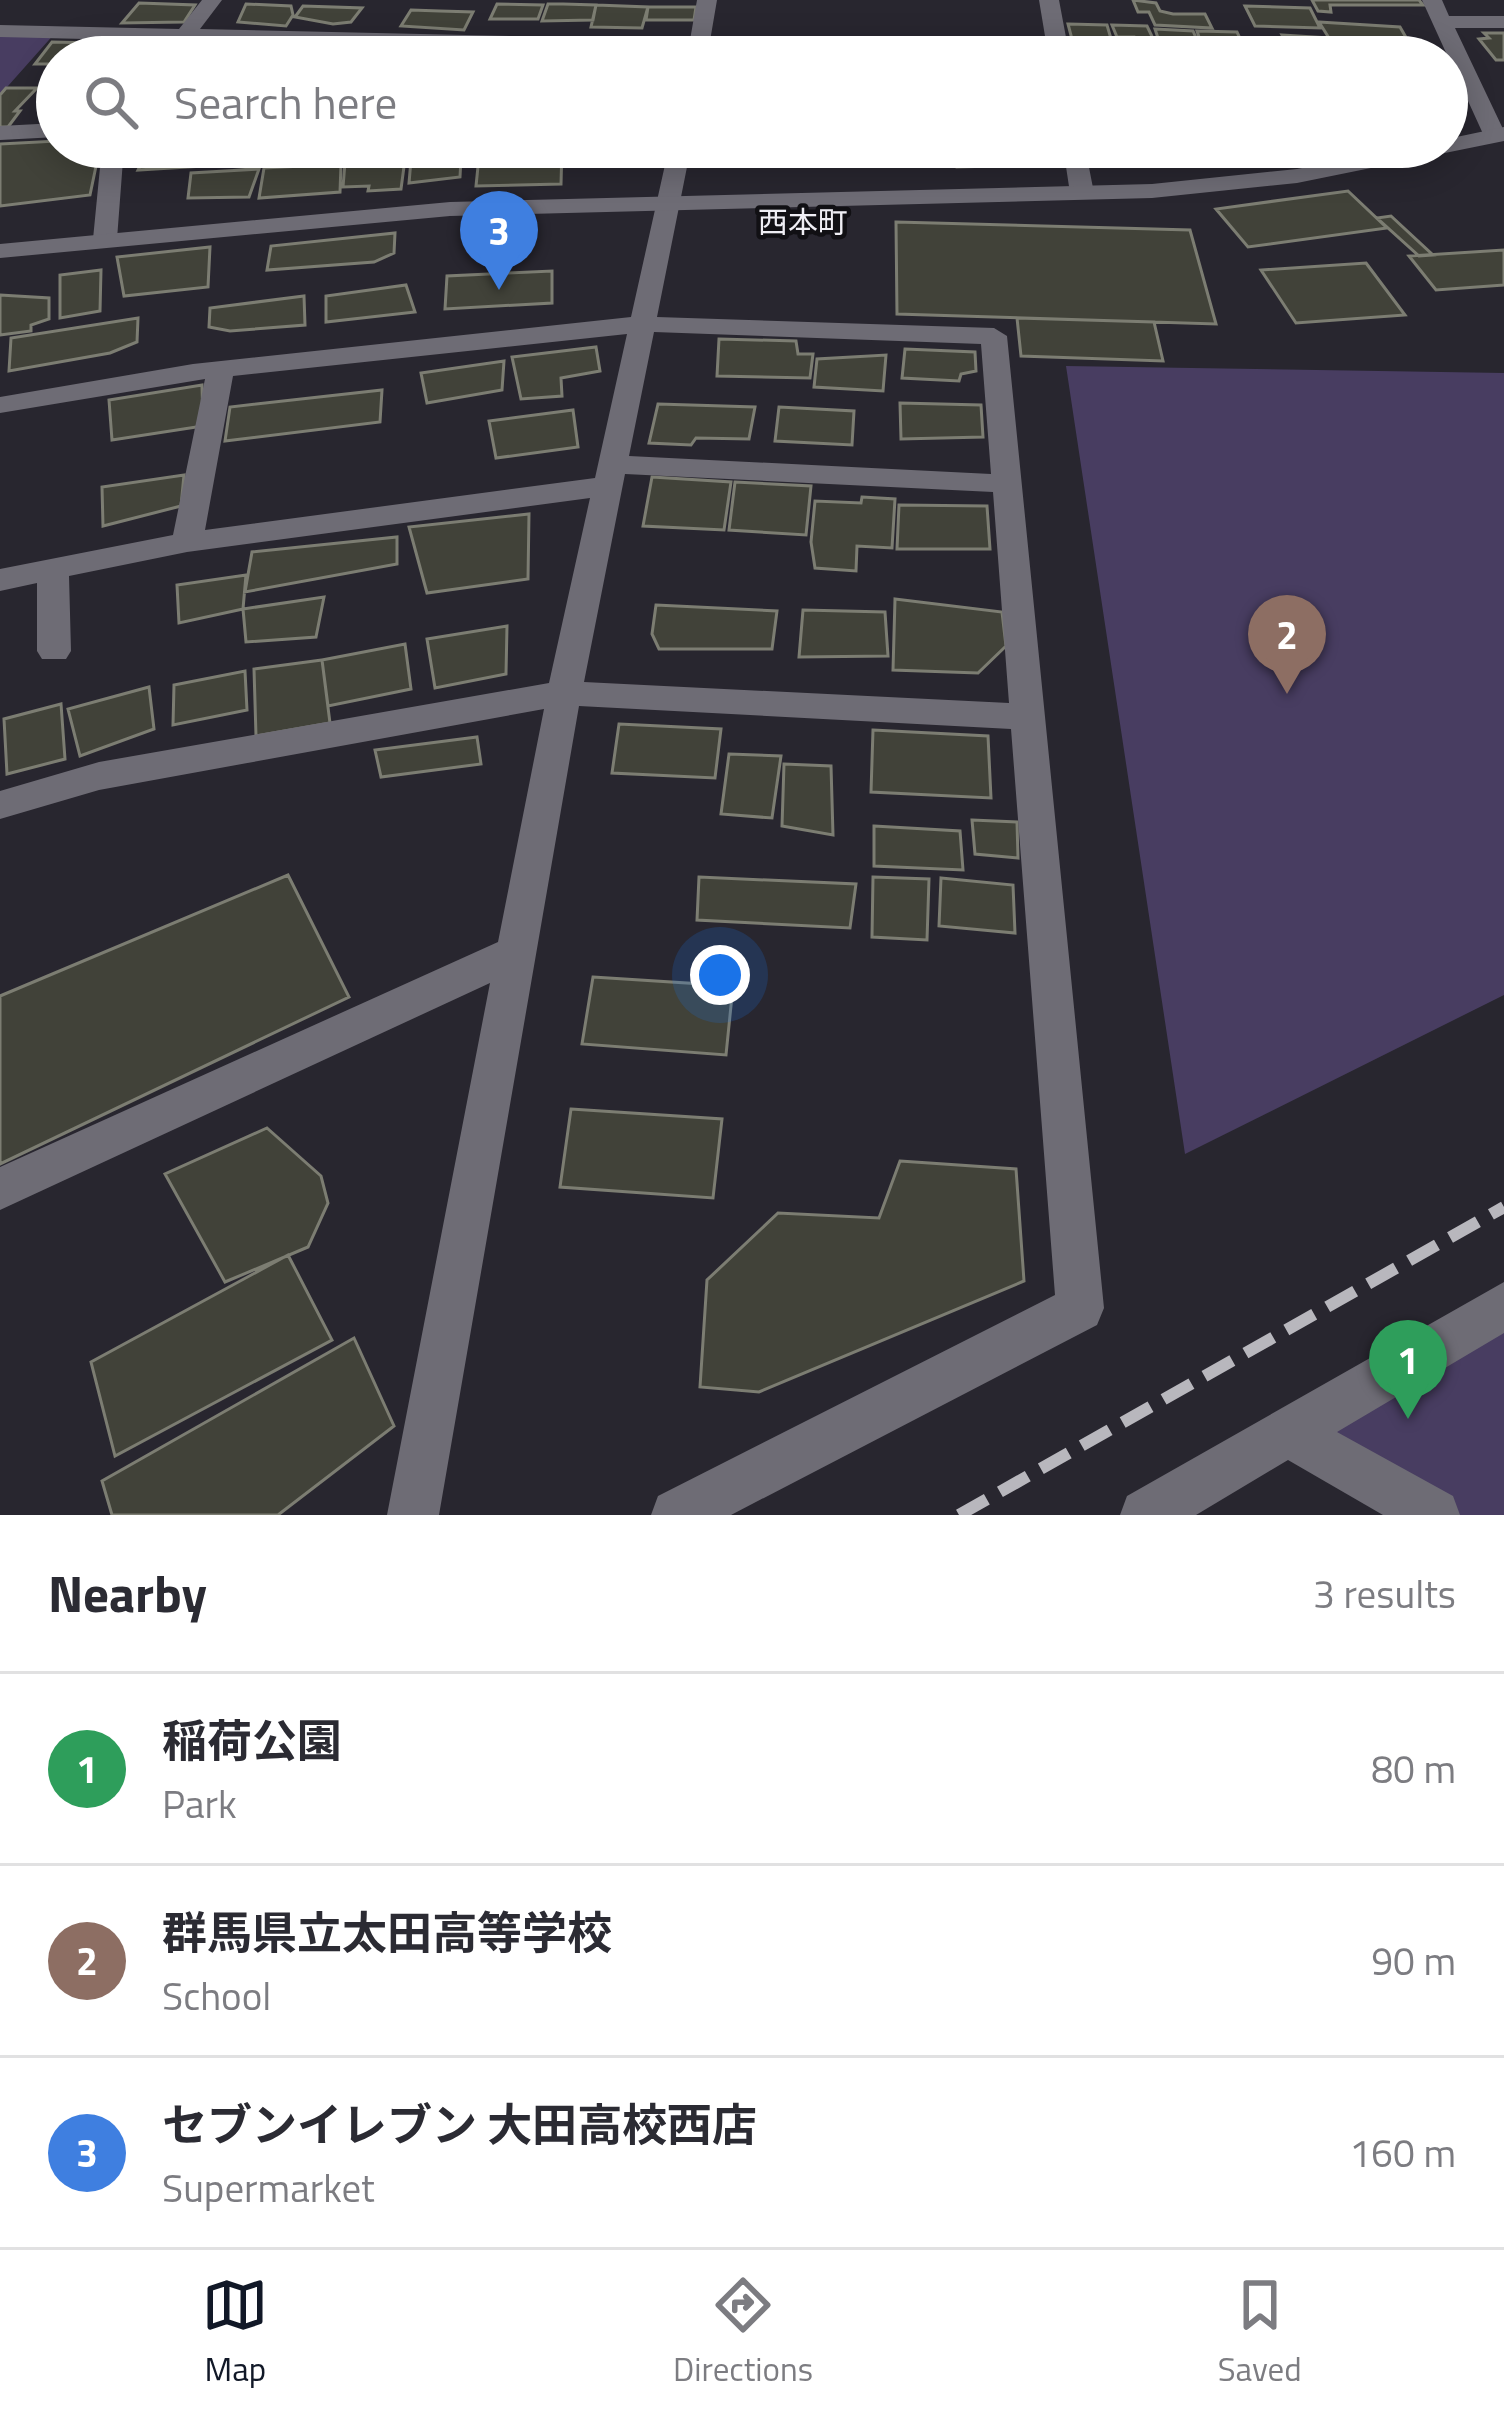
<!DOCTYPE html>
<html lang="en">
<head>
<meta charset="utf-8">
<style>
	body { margin:0; font-family:"Titillium Web","Noto Sans JP",sans-serif; background:#f7f7f7; color:#2b2b33 }
	.you { position:absolute; left:720px; top:975px; width:42px; height:42px; margin:-30px; border:9px solid #fff; border-radius:50%; background:#1a73e8; box-shadow:0 0 0 18px #1a73e833 }
	.badge { display:grid; place-items:center; width:78px; height:78px; border-radius:50%; background:#111827; color:#fff; font-size:39px; font-weight:700 }
	.pin { position:absolute; translate:-50% -99px; filter:drop-shadow(0 3px 6px #0008) }
	.pin::after { content:''; position:absolute; top:63px; width:42px; height:36px; background:inherit; clip-path:polygon(0 0,100% 0,50% 100%) }
	.list { margin:0; padding:0; list-style:none }
	h2 { display:flex; justify-content:space-between; align-items:center; height:156px; margin:0; padding:0 48px; font-size:51px }
	h2 small { font-size:39px; font-weight:400; color:#7c7c81 }
	.list li { display:grid; grid-template-columns:78px 1fr auto; gap:36px; align-items:center; box-sizing:border-box; height:192px; padding:0 48px; border-top:3px solid #e1e1e2 }
	.list b { display:block; font-size:45px; white-space:nowrap }
	.list p { margin:0; font-size:39px; white-space:nowrap; color:#7c7c81 }
	.list em { font-size:39px; font-style:normal; color:#7c7c81 }
	.icon { flex:none; width:66px; height:66px; fill:none; stroke:currentColor; stroke-width:2; stroke-linecap:round; stroke-linejoin:round }
	.map { position:relative; flex:none; width:1504px; height:1515px; overflow:hidden }
	.search { position:absolute; background:#fff; box-shadow:0 6px 30px #0003; left:36px; right:36px; top:36px; height:132px; display:flex; align-items:center; gap:30px; box-sizing:border-box; padding:0 42px; border-radius:66px; color:#7c7c81; font-size:45px }
	.sheet { height:732px; background:#fff }
	nav { display:flex; justify-content:space-around; align-items:center; box-sizing:border-box; height:168px; border-top:3px solid #e1e1e2; background:#fff; font-size:33px; color:#7c7c81 }
	nav a { display:grid; justify-items:center; gap:6px }
	nav .on { color:#111827 }
	.map>svg:first-child { display:block }
	.green { fill:#483d61 }
	.building { fill:#414239; stroke:#7c7d72; stroke-width:3 }
	.lines { fill:none; stroke-linecap:round; stroke-linejoin:round }
	.minor { fill:#6e6c75; fill-rule:evenodd }
	.tertiary { fill:#6e6c75; fill-rule:evenodd }
	.rail { stroke:#b8b7bd; stroke-width:12; stroke-dasharray:32 15; stroke-linecap:butt }
	.labels { text-anchor:middle; stroke-width:9; stroke-linejoin:round; paint-order:stroke }
	.far-neighbourhood-label { font-size:30px; fill:#efeef4; stroke:#111014 }
</style>
</head>
<body>
<div class="map">
<svg width="1504" height="1515" viewBox="0 0 1504 1515">
	<rect width="100%" height="100%" fill="#28262f"/>
	<path class="green" d="M0 31 56 32 0 95Z
		M1066 366 1504 373V995L1185 1154Z
		M1504 1306V1515H1435L1288 1432Z"/>
	<path class="building" d="M1133 0 1156 3 1160 11 1173 14H1205L1212 28 1155 25 1149 12H1138Z
		M1312 0H1419L1423 5H1330L1331 12 1318 11Z
		M139 3 195 5 184 22 122 23Z
		M246 4 291 6 293 15 286 26 238 22Z
		M497 4 543 5 538 19H490Z
		M548 4H563L596 5 593 20 542 21Z
		M596 5 648 7 642 28 591 27Z
		M303 6 362 8 351 22 333 24 295 17Z
		M1245 6 1310 8 1320 28 1255 26Z
		M648 7H696L694 20H646Z
		M411 10 440 11 473 12 464 30 401 26Z
		M1319 22 1400 27 1408 41 1329 38Z
		M1068 24 1107 25 1114 49 1074 47Z
		M1112 25 1147 26 1158 49 1136 48 1134 37H1117Z
		M1155 29 1193 31 1200 47H1161Z
		M1197 31 1237 32 1244 47 1202 46Z
		M1484 33H1504V60H1496L1479 39 1489 38Z
		M1282 35 1329 38 1335 50 1289 48Z
		M52 42 139 44 129 57H57V64H35Z
		M202 44 264 46 256 57H187Z
		M303 46 321 47 317 53 347 54 263 57 266 52 298 53Z
		M6 88H37L15 111H20L8 127H0V95Z
		M57 141V147H100L90 195 0 206V144Z
		M149 147H209L203 166 138 170Z
		M221 147H255L249 167 215 166Z
		M291 147H349L347 161 286 164Z
		M359 147H395L393 157 356 158Z
		M480 147H562L561 184 476 186Z
		M580 147H650V163L581 166Z
		M772 147H851V154L770 156Z
		M855 147H923V160L854 158Z
		M927 147H995L994 166 957 167 956 157H928Z
		M995 147H1064L1066 166 997 165Z
		M1097 147H1155L1160 161 1099 159Z
		M1199 147H1263L1268 159 1203 157Z
		M461 158 460 177 409 183 411 160Z
		M405 159 401 189 368 191 369 186 343 187 345 163Z
		M341 164 340 192 259 198 264 168Z
		M259 169 249 197 188 198 191 173Z
		M1348 191 1387 228 1248 247 1216 209Z
		M1391 216 1433 255 1419 256 1377 218Z
		M896 222 1190 230 1216 324 897 314Z
		M395 233 394 253 374 262 267 270 271 246Z
		M210 247 208 287 124 296 117 257Z
		M1504 250V285L1436 290 1409 256Z
		M1366 263 1405 315 1296 323 1261 270Z
		M101 270 100 311 60 318V275Z
		M552 271V303L445 309 447 276Z
		M406 285 415 312 326 322V296Z
		M0 295 49 298V319L31 325V331L0 335Z
		M304 296 305 325 230 331 209 327 210 308Z
		M138 318 137 342 110 353 9 371 11 338Z
		M1017 318 1154 322 1163 361 1021 356Z
		M719 339 796 341 798 354H813L810 378 717 376Z
		M596 347 600 371 561 378 562 396 521 399 512 357Z
		M905 349 975 352 976 371 961 374 959 381 902 378Z
		M886 355 883 391 814 387 817 359Z
		M504 361 502 390 427 403 421 373Z
		M202 385 203 426 112 440 109 400Z
		M382 390 380 422 225 441 230 407Z
		M900 403 981 405 983 437 901 439Z
		M658 404 755 407 749 439 696 438 691 445 649 443Z
		M779 407 854 411 852 445 775 441Z
		M573 410 578 447 496 458 489 421Z
		M184 475 181 506 103 526 102 487Z
		M652 477 731 482 724 530 643 526Z
		M735 482 811 486 806 535 729 530Z
		M862 497 895 499 892 548 857 546 856 571 815 568 811 542 815 501 861 503Z
		M899 505 987 506 990 549H897Z
		M529 514 528 579 427 593 409 527Z
		M397 537V564L245 592 252 552Z
		M246 575 243 609 179 623 177 585Z
		M324 597 316 637 246 642 243 609Z
		M895 599 1002 612 1006 646 978 673 893 670Z
		M656 605 777 611 772 649H659L652 634Z
		M803 610 885 612 888 656 799 657Z
		M507 626 506 674 435 688 427 639Z
		M405 644 411 689 328 706 322 660Z
		M322 660 330 723 256 736 254 669Z
		M245 671 247 710 173 725 174 685Z
		M149 687 154 729 80 756 68 709Z
		M61 704 65 759 7 774 4 719Z
		M619 724 721 729 715 778 612 773Z
		M873 730 988 736 991 798 871 792Z
		M477 737 481 764 381 777 375 750Z
		M729 754 781 756 772 818 721 814Z
		M784 764 831 766 833 835 782 826Z
		M972 820 1017 822 1018 858 975 854Z
		M874 826 960 831 963 870 874 866Z
		M288 875 349 997 0 1164V996Z
		M699 877 856 884 850 928 697 920Z
		M873 877 929 879 927 940 872 937Z
		M941 878 1013 885 1015 933 939 926Z
		M593 977 733 986 726 1055 582 1044Z
		M571 1109 722 1119 713 1198 560 1187Z
		M267 1128 321 1176 328 1203 308 1247 225 1282 165 1174Z
		M900 1161 1016 1169 1024 1281 759 1392 700 1387 707 1280 778 1213 879 1218Z
		M288 1255 332 1340 115 1456 91 1362Z
		M354 1338 394 1426 278 1515H112L102 1481Z"/>
	<g class="lines">
		<path class="minor" d="M202 0H222L200 29 690 40 697 0H717L710 41 1047 48 1039 0H1059L1068 48 1180 51 1190 57 708 53 707 57H687L688 52 190 41 174 55 164 49 170 41 0 37V25L179 29Z
			M1422 0H1442L1449 16H1504V28H1455L1504 131 1503 141H1487L1484 136Z
			M57 123V137L0 140V126Z
			M102 147H124L117 239 105 246 93 239Z
			M669 147H691L657 317 994 328 1007 336 1104 1308 1097 1325 731 1515H651L658 1496 1055 1295 1011 729 579 706 439 1515H387L490 983 0 1210V1167L498 942 544 709 99 790 0 819V791L99 762 549 683 590 498 187 552 69 576 71 651 66 659H42L37 651V583L0 591V569L173 535 205 379 0 413V397L193 364 631 317ZM654 332 981 344 991 474 629 456ZM627 334 595 478 205 530 233 376ZM625 474 993 492 1009 703 584 682Z
			M1063 147H1085L1094 193 1090 198H1074L1070 193Z
			M1504 1282V1333L1337 1432 1453 1496 1460 1515H1383L1288 1460 1196 1515H1120L1127 1496Z"/>
		<path class="tertiary" d="M1504 127V141L1297 183 1152 198 450 216 0 258V244L450 202 1152 184 1297 169 1408 147H1447V139Z"/>
		<path class="rail" d="M959 1515 1504 1207"/>
	</g>
	<g class="labels">
		<g class="far-neighbourhood-label">
			<text x="803" y="233">西本町</text>
		</g>
	</g>
</svg>
<div class="you"></div>
<div class="pin badge" style="left:1408px;top:1419px;background:#2e9e5b">1</div>
<div class="pin badge" style="left:1287px;top:694px;background:#8d6e63">2</div>
<div class="pin badge" style="left:499px;top:290px;background:#3f7fe0">3</div>
<div class="search"><svg class="icon" aria-label="search" viewBox="0 0 24 24"><circle cx="10" cy="10" r="6"/><path d="M15 15l6 6"/></svg>Search here</div>
</div>
<section class="sheet">
<h2>Nearby<small>3 results</small></h2>
<ul class="list">
<li><span class="badge" style="background:#2e9e5b">1</span><div><b>稲荷公園</b><p>Park</p></div><em>80 m</em></li>
<li><span class="badge" style="background:#8d6e63">2</span><div><b>群馬県立太田高等学校</b><p>School</p></div><em>90 m</em></li>
<li><span class="badge" style="background:#3f7fe0">3</span><div><b>セブンイレブン 大田高校西店</b><p>Supermarket</p></div><em>160 m</em></li>
</ul>
</section>
<nav>
<a class="on"><svg class="icon" aria-label="map" viewBox="0 0 24 24"><path d="M3 6l6-2 6 2 6-2v14l-6 2-6-2-6 2zM9 4v14M15 6v14"/></svg>Map</a>
<a><svg class="icon" aria-label="directions" viewBox="0 0 24 24"><path d="M12 3l9 9-9 9-9-9zM9 14v-3h6M13 9l2 2-2 2"/></svg>Directions</a>
<a><svg class="icon" aria-label="saved" viewBox="0 0 24 24"><path d="M7 4h10v16l-5-4-5 4z"/></svg>Saved</a>
</nav>
</body>
</html>
